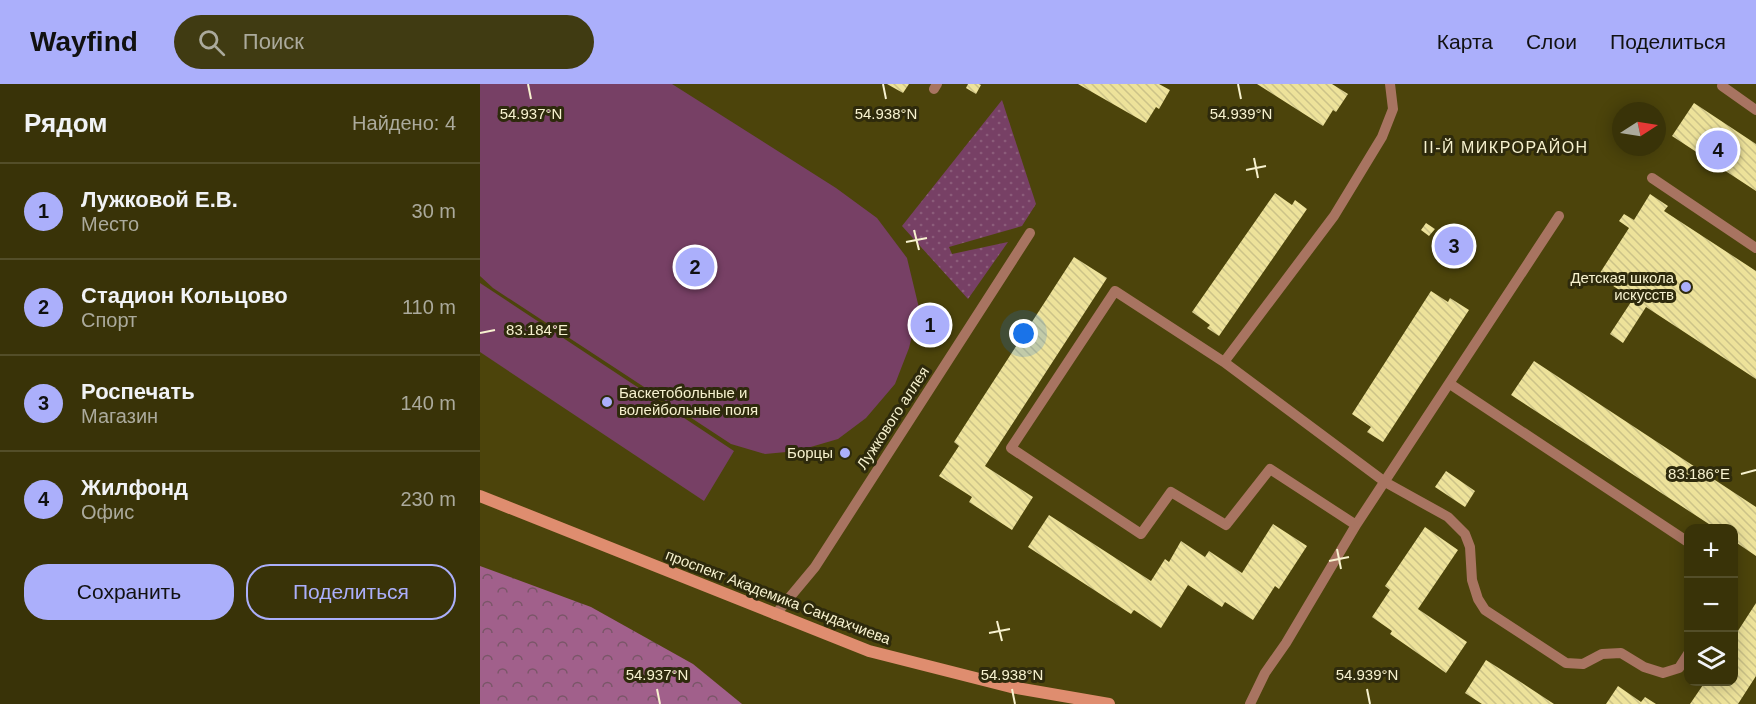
<!DOCTYPE html>
<html lang="ru">
<head>
<meta charset="utf-8">
<style>
	body { margin:0; font-family:Helvetica,sans-serif; background:#403b12; color:#f1f3f6 }
	.controls { position:absolute; right:18px; bottom:18px; display:grid; overflow:hidden; border-radius:12px; box-shadow:0 3px 15px #0003 }
	.controls button { width:54px; height:54px; display:grid; place-items:center; padding:0; border:0; border-bottom:2px solid #534e29; background:#393308; color:#f1f3f6; font:30px sans-serif }
	.compass { position:absolute; left:1132px; top:18px; width:54px; height:54px; border-radius:50%; background:#393308; box-shadow:0 3px 15px #0003; rotate:78deg }
	.you { position:absolute; left:544px; top:250px; width:21px; height:21px; margin:-15px; border:4px solid #fff; border-radius:50%; background:#1a73e8; box-shadow:0 0 0 9px #1a73e833 }
	.badge { display:grid; place-items:center; width:39px; height:39px; border-radius:50%; background:#abaffb; color:#111; font-size:20px; font-weight:700 }
	.pin { position:absolute; translate:-50% -50%; border:3px solid #fff; box-shadow:0 2px 6px #0006 }
	.list { margin:0; padding:0; list-style:none }
	h2 { display:flex; justify-content:space-between; align-items:center; height:78px; margin:0; padding:0 24px; font-size:26px }
	h2 small { font-size:20px; font-weight:400; color:#abaa9c }
	.list li { display:grid; grid-template-columns:39px 1fr auto; gap:18px; align-items:center; box-sizing:border-box; height:96px; padding:0 24px; border-top:2px solid #534e29 }
	.list b { display:block; font-size:22px; white-space:nowrap }
	.list p { margin:0; font-size:20px; white-space:nowrap; color:#abaa9c }
	.list em { font-size:20px; font-style:normal; color:#abaa9c }
	.actions { display:flex; gap:12px; padding:18px 24px }
	.actions a { flex:1; padding:14px 0; border:2px solid #abaffb; border-radius:24px; text-align:center; font-size:21px; color:#abaffb }
	.actions .main { background:#abaffb; color:#111 }
	.icon { flex:none; width:33px; height:33px; fill:none; stroke:currentColor; stroke-width:2; stroke-linecap:round; stroke-linejoin:round }
	.map { position:relative; flex:none; width:1276px; height:620px; overflow:hidden }
	header { display:flex; align-items:center; gap:36px; box-sizing:border-box; height:84px; padding:0 30px; background:#abaffb; color:#111 }
	header strong { font-size:28px }
	nav { display:flex; gap:33px; margin-inline-start:auto; font-size:21px }
	.search { width:420px; height:54px; background:#403b12; display:flex; align-items:center; gap:15px; box-sizing:border-box; padding:0 21px; border-radius:33px; color:#abaa9c; font-size:22px }
	main { display:flex }
	aside { flex:1; background:#393308 }
	.map>svg:first-child { display:block }
	.grass { fill:url(#grass-dots) }
	.forest { fill:url(#forest-crowns) }
	.pitch { fill:#774065 }
	.building { fill:url(#building-back-hatch) }
	.lines { fill:none; stroke-linecap:round; stroke-linejoin:round }
	.service { stroke:#a87461; stroke-width:10 }
	.secondary { stroke:#df8d6f; stroke-width:12 }
	.ticks { fill:none; stroke:#f7f2cf; stroke-width:2 }
	.poi-dot { fill:#abaffb; stroke:#2e2a0c; stroke-width:2 }
	.labels { text-anchor:middle; stroke-width:6; stroke-linejoin:round; paint-order:stroke }
	.poi-label { font-size:15px; fill:#f7f2cf; stroke:#2e2a0c; text-anchor:end }
	.street-label { font-size:15px; fill:#f7f2cf; stroke:#2e2a0c }
	.neighbourhood-label { font-size:16px; letter-spacing:1.5px; fill:#f7f2cf; stroke:#2e2a0c }
	.ticks-label { font-size:15px; text-anchor:middle; fill:#f7f2cf; stroke:#2e2a0c; stroke-width:6; stroke-linejoin:round; paint-order:stroke }
</style>
</head>
<body>
<header>
<strong>Wayfind</strong>
<div class="search"><svg class="icon" aria-label="search" viewBox="0 0 24 24"><circle cx="10" cy="10" r="6"/><path d="M15 15l6 6"/></svg>Поиск</div>
<nav><a>Карта</a><a>Слои</a><a>Поделиться</a></nav>
</header>
<main>
<aside>
<h2>Рядом<small>Найдено: 4</small></h2>
<ul class="list">
<li><span class="badge">1</span><div><b>Лужковой Е.В.</b><p>Место</p></div><em>30 m</em></li>
<li><span class="badge">2</span><div><b>Стадион Кольцово</b><p>Спорт</p></div><em>110 m</em></li>
<li><span class="badge">3</span><div><b>Роспечать</b><p>Магазин</p></div><em>140 m</em></li>
<li><span class="badge">4</span><div><b>Жилфонд</b><p>Офис</p></div><em>230 m</em></li>
</ul>
<div class="actions"><a class="main">Сохранить</a><a>Поделиться</a></div>
</aside>
<div class="map">
<svg width="1276" height="620" viewBox="0 0 1276 620">
	<defs>
		<pattern id="grass-dots" width="8" height="8" patternUnits="userSpaceOnUse" patternTransform="scale(1.5)"><rect width="8" height="8" fill="#774065"/><path d="M2 2h.1M6 6h.1" fill="none" stroke="#8b5c7a" stroke-width="1.8" stroke-linecap="round"/></pattern>
		<pattern id="forest-crowns" width="20" height="18" patternUnits="userSpaceOnUse" patternTransform="scale(1.5)"><rect width="20" height="18" fill="#a1608b"/><path d="M2 6a3 3 0 1 1 6 0M12 15a3 3 0 1 1 6 0" fill="none" stroke="#7a5668"/></pattern>
		<pattern id="building-back-hatch" width="6" height="6" patternUnits="userSpaceOnUse" patternTransform="scale(1.5)"><rect width="6" height="6" fill="#ede29a"/><path d="M-1 5l2 2M0 0l6 6M5-1l2 2" fill="none" stroke="#ccc388"/></pattern>
	</defs>
	<rect width="100%" height="100%" fill="#4c440b"/>
	<path class="grass" d="M522 16 556 120 542 142 469 163 472 170 528 158 488 215 422 142Z"/>
	<path class="forest" d="M0 482 111 523 213 580 262 620H0Z"/>
	<path class="pitch" d="M0 0H192L356 104 397 134 427 174 439 224 429 264 415 300 386 334 358 355 317 367 285 370 251 360 13 204 0 192Z
		M0 199 254 367 224 417 0 268Z"/>
	<path class="building" d="M407 0H429L423 9Z
		M488 0H499L501 1 496 10 486 4Z
		M598 0H679L690 6 679 25 676 23 666 39Z
		M777 0H852L868 10 856 28 853 26 843 42Z
		M1214 19 1276 60V107L1192 52Z
		M795 109 812 121 815 116 827 125 739 252 727 244 730 241 712 228Z
		M1170 110 1188 122 1184 127 1276 187V295L1166 223 1143 259 1130 250 1153 215 1118 192 1149 144 1139 137 1144 130 1154 136Z
		M946 139 955 145 949 152 941 146Z
		M969 153 983 163 978 171 964 162Z
		M594 173 627 194 505 382 553 413 532 446 489 418 492 413 459 392 479 362 474 358Z
		M951 207 968 218 970 214 989 226 903 358 887 348 891 343 872 330Z
		M1054 277 1276 423V472L1254 457V444H1235L1031 311Z
		M966 387 995 407 985 423 955 403Z
		M569 431 671 497 685 475 689 478 701 457 725 473 729 467 762 489 793 440 827 462 799 505 795 502 773 536 745 518 742 523 708 501 681 544 654 526 651 530 548 463Z
		M945 443 978 466 938 525 987 558 966 589 910 550 912 547 892 533 910 506 905 502Z
		M1276 519V592L1258 620H1210L1225 598H1254V553Z
		M1006 576 1036 595 1074 620H1002L985 609Z
		M1138 602 1161 618 1165 613 1176 620H1126Z"/>
	<g class="lines">
		<path class="service" d="M1242 2 1276 26
			M454 5 457 0
			M1172 94 1276 164
			M744 278 854 132 902 53 913 25 910 0
			M970 300 1208 458
			M876 441 790 385 746 441 691 408 661 450 531 364 635 207 744 278 905 398 968 433 985 450 990 463 992 496 998 515 1005 526 1086 579 1103 580 1122 570 1141 569 1164 583 1183 589 1199 584 1208 570
			M295 531 335 483 550 149
			M770 620 785 589 806 559 876 441 1079 132"/>
		<path class="secondary" d="M0 412 389 567 531 603 629 620"/>
	</g>
	<path class="ticks" d="M48 0 51 15M403 0 406 15M758 0 761 15M774 74 778 94M766 86 786 82M434 146 439 166M426 158 447 154M0 249 15 246M1261 390 1276 386M857 465 861 485M849 477 869 473M517 537 522 557M509 549 530 545M177 605 180 620M532 605 535 620M887 605 890 620"/>
	<g class="poi-dot">
		<circle cx="1206" cy="203" r="6"/>
		<circle cx="127" cy="318" r="6"/>
		<circle cx="365" cy="369" r="6"/>
	</g>
	<g class="labels">
		<g class="poi-label">
			<text x="1194" y="199">Детская школа<tspan x="1194" dy="17">искусств</tspan></text>
			<text x="139" y="314" text-anchor="start">Баскетобольные и<tspan x="139" dy="17">волейбольные поля</tspan></text>
			<text x="353" y="374">Борцы</text>
		</g>
		<g class="street-label">
			<text transform="translate(413 334) rotate(-57)" y="5">Лужкового аллея</text>
			<text transform="translate(298 513) rotate(21)" y="5">проспект Академика Сандахчиева</text>
		</g>
		<g class="neighbourhood-label">
			<text x="1026" y="69">II-Й МИКРОРАЙОН</text>
		</g>
	</g>
	<g class="ticks-label">
		<text x="51" y="35">54.937°N</text>
		<text x="406" y="35">54.938°N</text>
		<text x="761" y="35">54.939°N</text>
		<text x="57" y="251">83.184°E</text>
		<text x="1219" y="395">83.186°E</text>
		<text x="177" y="596">54.937°N</text>
		<text x="532" y="596">54.938°N</text>
		<text x="887" y="596">54.939°N</text>
	</g>
</svg>
<div class="controls">
<button>+</button>
<button>−</button>
<button><svg class="icon" aria-label="layers" viewBox="0 0 24 24"><path d="M12 4l9 5-9 5-9-5zM3 14l9 5 9-5"/></svg></button>
</div>
<svg class="compass" viewBox="-18 -18 36 36"><path d="M0-13l5 13h-10z" fill="#e53935"/><path d="M0 13l5-13h-10z" fill="#abaa9c"/></svg>
<div class="you"></div>
<div class="pin badge" style="left:450px;top:241px">1</div>
<div class="pin badge" style="left:215px;top:183px">2</div>
<div class="pin badge" style="left:974px;top:162px">3</div>
<div class="pin badge" style="left:1238px;top:66px">4</div>
</div>
</main>
</body>
</html>
